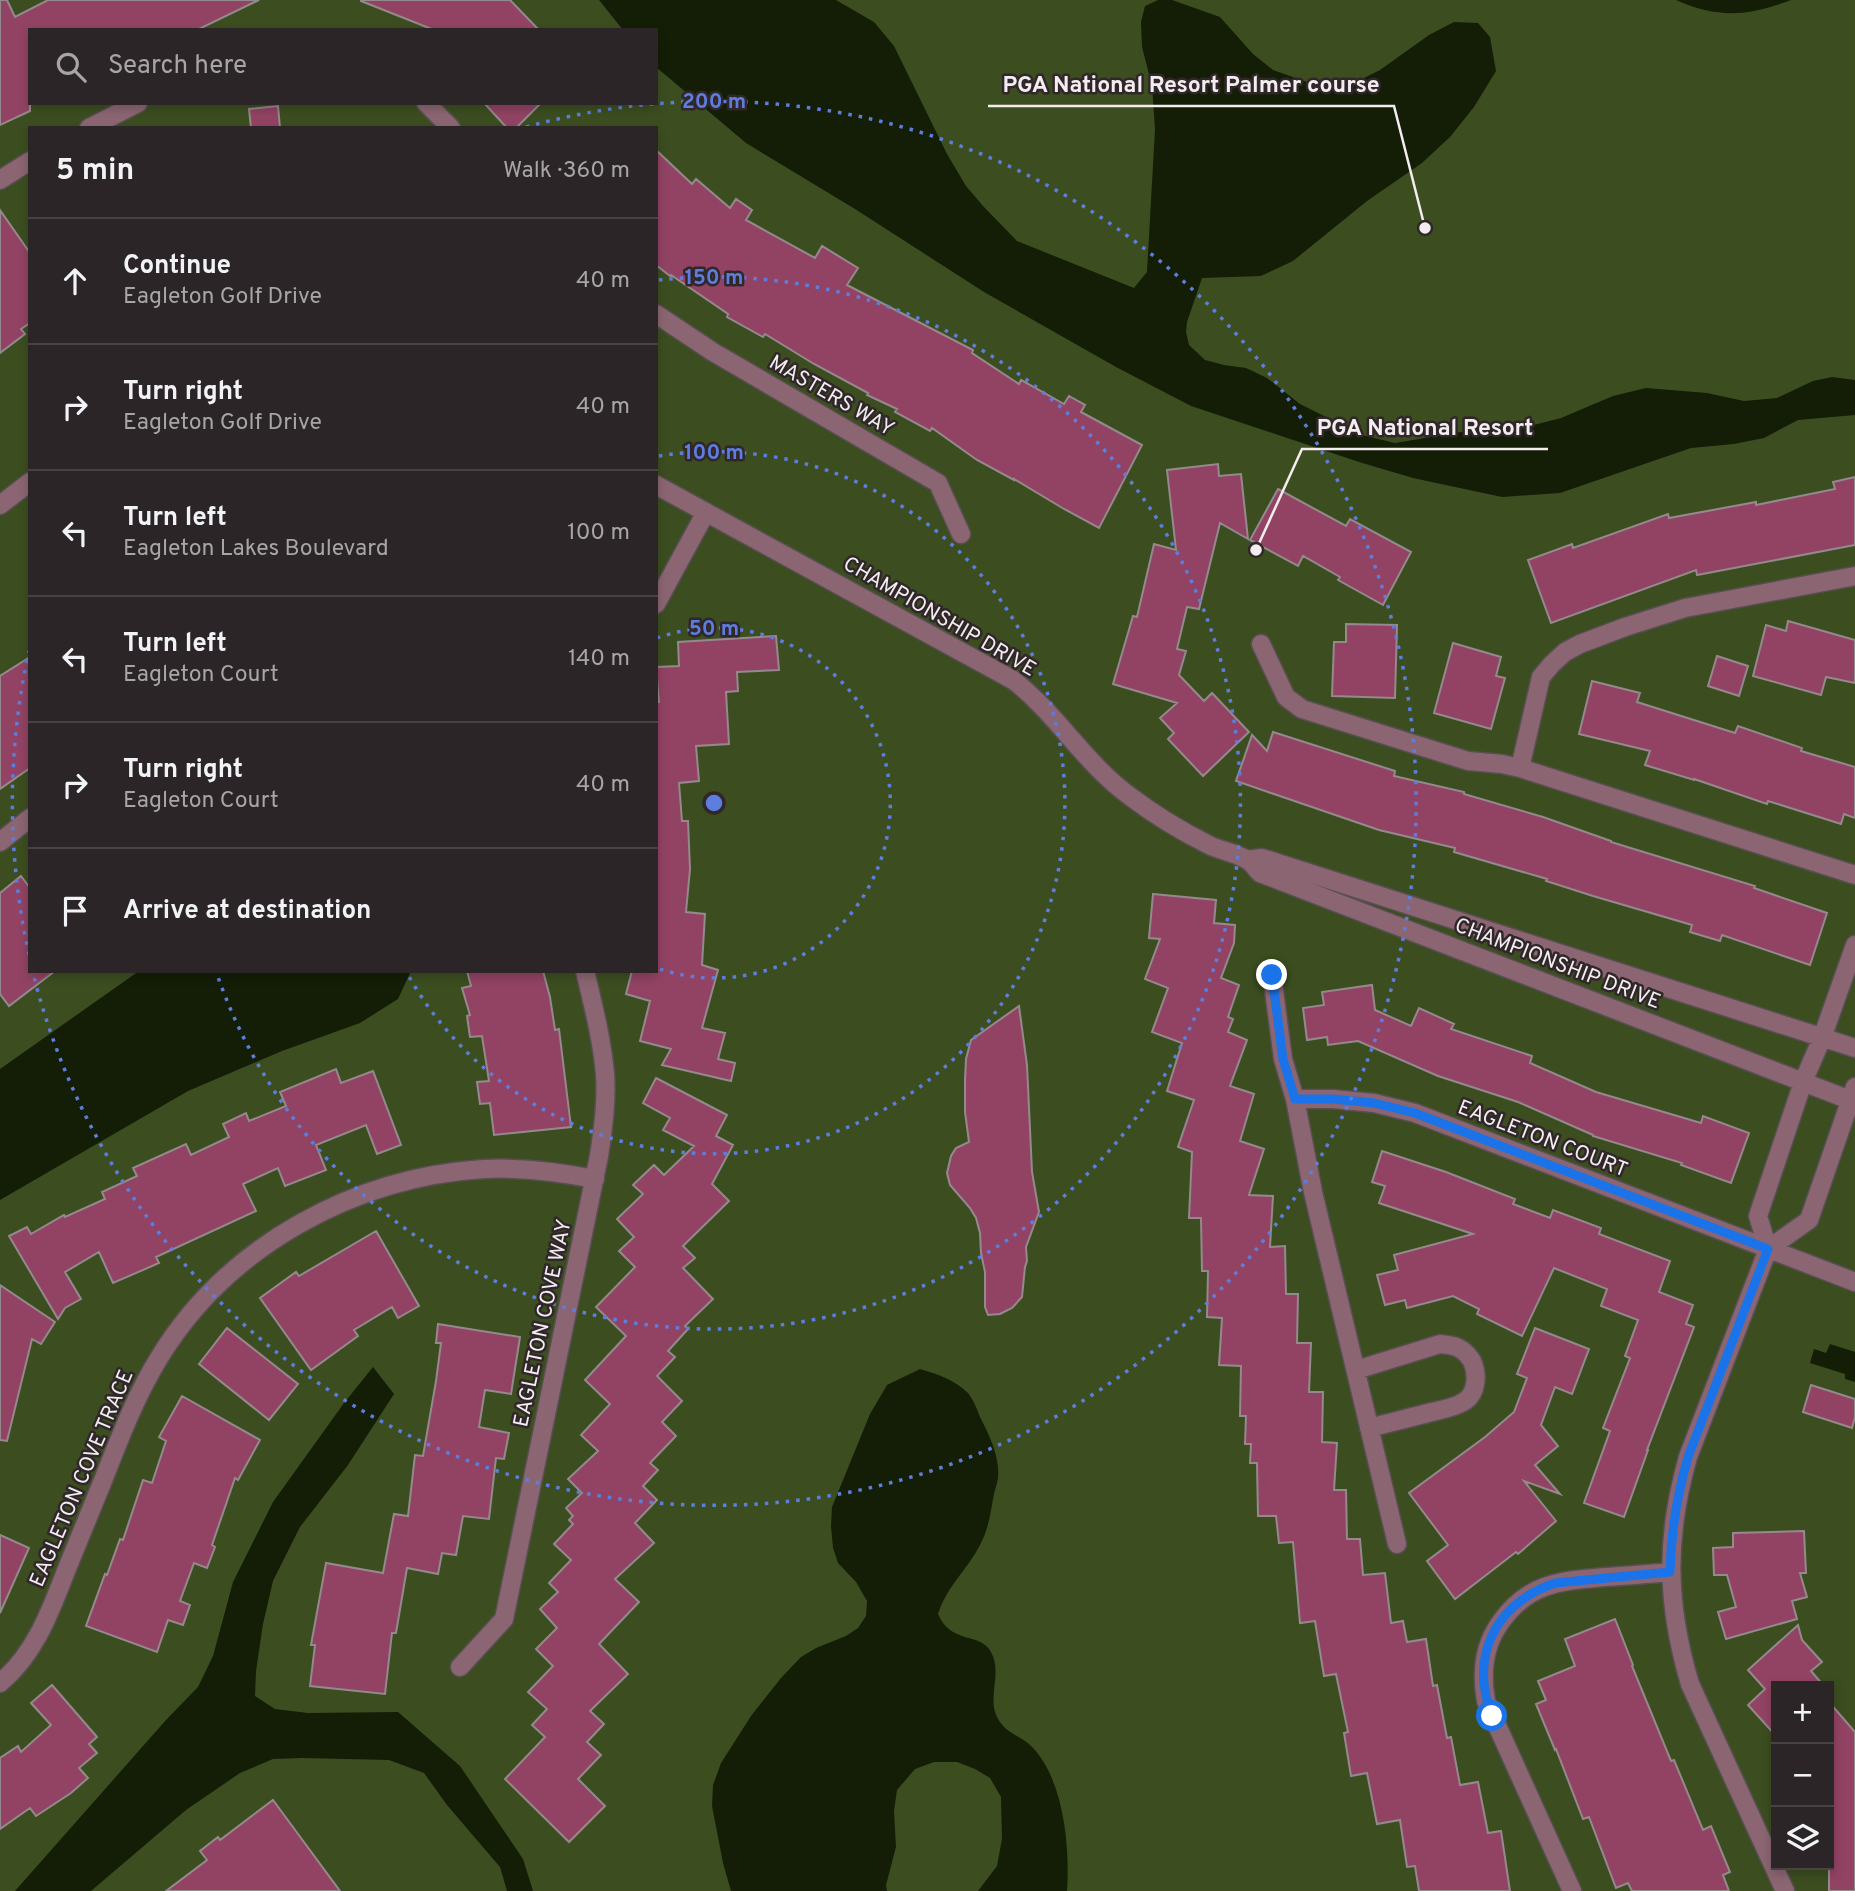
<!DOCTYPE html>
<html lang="en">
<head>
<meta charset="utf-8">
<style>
	body { margin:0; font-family:Overpass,sans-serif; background:#383133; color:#f1f3f6 }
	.controls { position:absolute; right:21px; bottom:21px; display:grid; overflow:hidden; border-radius:0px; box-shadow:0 4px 10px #0003 }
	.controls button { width:63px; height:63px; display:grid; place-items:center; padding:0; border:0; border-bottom:2px solid #484244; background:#2c2527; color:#f1f3f6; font:35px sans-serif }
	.stop { position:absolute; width:21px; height:21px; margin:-16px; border:5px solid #1a73e8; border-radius:50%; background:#fff }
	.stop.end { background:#1a73e8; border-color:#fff; box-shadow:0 2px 7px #0008 }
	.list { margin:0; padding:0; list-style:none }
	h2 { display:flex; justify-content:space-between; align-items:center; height:91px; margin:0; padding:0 28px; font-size:30px }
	h2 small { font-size:23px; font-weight:400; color:#a6a5a7 }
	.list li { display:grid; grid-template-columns:46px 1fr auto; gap:21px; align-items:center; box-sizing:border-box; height:126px; padding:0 28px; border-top:2px solid #484244 }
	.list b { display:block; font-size:26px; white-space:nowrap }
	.list p { margin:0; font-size:23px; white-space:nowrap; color:#a6a5a7 }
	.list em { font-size:23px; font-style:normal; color:#a6a5a7 }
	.icon { flex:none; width:38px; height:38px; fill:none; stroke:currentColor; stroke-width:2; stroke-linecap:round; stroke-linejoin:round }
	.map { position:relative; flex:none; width:1855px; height:1891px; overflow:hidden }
	.search { position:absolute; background:#2c2527; box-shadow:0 4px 10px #0003; left:28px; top:28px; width:630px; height:77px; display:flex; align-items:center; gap:18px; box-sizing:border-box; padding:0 24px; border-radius:0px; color:#a6a5a7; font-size:26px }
	.panel { position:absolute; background:#2c2527; box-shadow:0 4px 10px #0003; left:28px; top:126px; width:630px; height:847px; border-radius:0px }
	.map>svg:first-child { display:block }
	.green { fill:#3c4e20; fill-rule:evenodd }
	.water { fill:#141e06 }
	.building { fill:#924363; stroke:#94898d; stroke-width:2 }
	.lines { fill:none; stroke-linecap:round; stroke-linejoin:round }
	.street-casing { stroke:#584f52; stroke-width:21 }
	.street { stroke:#8b6672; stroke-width:18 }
	.route { stroke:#1a73e8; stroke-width:9 }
	.ring { fill:none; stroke:#5d7edf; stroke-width:3.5; stroke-dasharray:3.5 7 }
	.labels { text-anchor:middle; stroke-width:5; stroke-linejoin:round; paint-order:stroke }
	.street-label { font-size:21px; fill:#f3edef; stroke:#30272a }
	.centre { fill:#5d7edf; stroke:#30272a; stroke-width:3.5 }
	.ring-label { font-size:21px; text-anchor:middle; font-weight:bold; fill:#5d7edf; stroke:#30272a; stroke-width:5; stroke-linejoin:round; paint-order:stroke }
	.leader { fill:none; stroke:#f3edef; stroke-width:2.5 }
	.callout-dot { fill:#f3edef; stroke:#30272a; stroke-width:2.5 }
	.callout-label { font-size:23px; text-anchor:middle; font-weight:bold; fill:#f3edef; stroke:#30272a; stroke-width:5; stroke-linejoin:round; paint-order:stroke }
</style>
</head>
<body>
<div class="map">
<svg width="1855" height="1891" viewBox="0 0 1855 1891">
	<rect width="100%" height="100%" fill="#3a3134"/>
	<path class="green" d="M0 0H1855V1891H0ZM30 30H656V103H30ZM30 128H656V971H30ZM1776 1686H1829V1865H1776Z"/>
	<path class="water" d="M599 0H836L874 22 894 46 947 154 966 186 983 206 1017 241 1134 288 1147 272 1155 129 1152 86 1142 47 1141 22 1145 6 1158 0H1172L1220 17 1253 54 1273 70 1324 88 1346 87 1380 70 1429 35 1454 22 1478 23 1490 37 1496 71 1474 107 1450 137 1422 163 1367 201 1293 261 1261 276 1202 278 1187 322 1186 332 1189 345 1205 360 1224 365 1246 368 1267 378 1300 404 1362 435 1395 443 1461 432 1490 436 1561 418 1613 396 1646 388 1707 393 1744 401 1777 398 1813 381 1832 377 1855 380V415L1798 420 1764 438 1734 444 1691 448 1560 493 1502 497 1413 478 1359 462 1191 406 1116 367 984 292 855 209 746 143 656 67V30H623Z
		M1676 0H1791C1748 16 1719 19 1676 0Z
		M139 971H411L398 999 360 1023 282 1051 188 1091 0 1200V1069Z
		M1830 1344 1855 1352V1382L1845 1379V1374L1810 1363 1814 1349 1826 1353Z
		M373 1367 394 1394 348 1465 300 1527 273 1581 263 1624 256 1671 255 1696 275 1709 308 1713 398 1712 460 1766 523 1859 533 1891H507L500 1867 447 1805 424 1773 389 1760 302 1758 273 1759 240 1773 186 1810 91 1891H15L166 1720 198 1687 213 1656 233 1582 273 1502 344 1403Z
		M920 1369C937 1374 955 1380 968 1393 973 1399 977 1409 980 1417 989 1435 1000 1456 998 1478 997 1485 994 1492 993 1499 990 1516 988 1530 980 1545 967 1570 947 1586 938 1614 951 1645 981 1632 991 1652 1003 1674 986 1698 998 1719 1007 1735 1022 1735 1034 1749 1064 1782 1070 1848 1067 1891H978L997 1866 1002 1839 1001 1797 990 1778 975 1769 957 1762H934L915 1769 897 1790 894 1811 896 1847 886 1885 887 1891H731L723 1863 712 1806 713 1785 721 1763 751 1716 781 1678 801 1657 816 1648 846 1636 858 1628 866 1616 867 1601 856 1582 838 1563 833 1548 831 1526 832 1507 870 1414 887 1385Z"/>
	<path class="building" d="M0 0H7L15 17 48 0H259L197 30H30V111L0 125Z
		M361 0H510L539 30H434L361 1Z
		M484 103H541L516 128H507Z
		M278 106 280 128H251L249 109Z
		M656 150 692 184 696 179 730 208 736 199 752 210 746 220 815 258 822 246 858 268 847 285 973 350 972 353 1019 384 1021 380 1064 404 1069 396 1085 405 1081 412 1142 445 1099 528 1064 509 1014 479V480L977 460 932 428 930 431 895 412 897 409 867 395 868 393 814 364 765 334 763 337 727 317 728 314 671 275 670 276 656 265Z
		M0 210 30 253V323L21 329 25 334 0 353Z
		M1218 464 1219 476 1241 474 1248 539 1220 523 1199 609 1187 607 1177 649 1186 651 1179 675 1204 701 1212 693 1249 732 1203 776 1168 739 1174 733 1160 718 1177 703 1113 684 1133 616 1137 617 1154 544 1176 550 1167 470Z
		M1855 477V545L1697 575 1696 570 1551 623 1528 560 1572 544 1573 548 1668 514 1669 518 1756 502V505L1835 489 1833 482Z
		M1278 489 1346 526 1350 519 1411 552 1383 605 1338 580 1340 577 1303 556 1298 566 1250 540Z
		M1788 621 1855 640V683L1826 677 1821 695 1753 676 1766 625 1786 631Z
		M1346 624 1397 625 1395 698 1332 696 1334 642H1346Z
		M776 636 779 670 737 672 738 691 726 692 729 744 696 746 699 781 679 783 682 821H688L690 869 686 912 705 914 702 965 718 970 702 1028 725 1033 718 1059 735 1063 731 1081 662 1065 671 1049 640 1041 650 1001 626 994 632 971H656V702H659L656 667 679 666 678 642Z
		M1453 643 1501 657 1496 676 1505 678 1491 729 1434 713Z
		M1717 656 1748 666 1739 696 1708 686Z
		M30 657V768L0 789V676Z
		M1592 681 1640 693 1637 702 1735 733 1738 726 1802 748 1801 751 1855 767V818L1844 814 1841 824 1768 801 1767 804 1694 779V780L1645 765 1650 751 1579 734Z
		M1273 732 1395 771 1394 776 1464 792V794L1543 817 1611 841V842L1755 886 1754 888 1827 913 1810 965 1722 935 1720 941 1690 932 1692 925 1593 896 1546 881 1547 879 1454 852 1455 848 1379 830 1236 781 1252 735 1267 751Z
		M21 876 30 888V971H55L9 1006 0 994V893Z
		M1153 894 1216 900 1214 923 1235 925 1234 943 1221 978 1239 985 1228 1017 1233 1019 1228 1032 1247 1040 1230 1086 1254 1094 1240 1141 1264 1149 1249 1195 1273 1196 1270 1247 1285 1246 1286 1294H1298L1297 1343H1311L1309 1392H1323L1322 1442 1337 1443 1334 1490H1346L1347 1539H1360L1363 1575 1385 1573 1391 1623 1403 1621 1407 1642 1426 1639 1433 1686 1437 1685 1447 1738 1451 1737 1460 1785 1478 1782 1488 1833 1501 1831 1510 1891H1419L1415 1866 1407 1867 1400 1820 1377 1824 1367 1773 1351 1776 1344 1733 1348 1732 1336 1674 1324 1676 1315 1621 1300 1623 1293 1542 1279 1543 1276 1516H1258L1257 1463H1250L1251 1444H1245L1246 1416H1240L1241 1366 1219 1365 1222 1318 1207 1317 1208 1271H1202L1201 1218H1189L1192 1152 1178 1147 1194 1100 1167 1091 1182 1043 1152 1032 1168 988 1145 979 1160 939 1149 938Z
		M467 971H543L550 997 555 1030 559 1029 571 1127 494 1135 490 1103 480 1104 477 1082 489 1081 482 1036 470 1037 467 1016 470 1015 462 988 471 986Z
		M1372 985 1375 1010 1411 1026 1419 1008 1454 1024 1451 1029 1532 1056 1530 1063 1596 1092 1701 1123 1703 1116 1749 1133 1731 1183 1681 1165 1682 1163 1593 1136V1135L1518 1102 1438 1076 1358 1041 1328 1045 1327 1037 1307 1040 1303 1008 1324 1005 1322 992Z
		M1019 1006 1027 1065 1032 1172 1039 1212 1026 1247 1027 1261 1025 1267 1022 1297 1012 1308 1000 1314 988 1315 985 1307V1272L981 1253 980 1233 976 1218 970 1208 950 1185 947 1173 951 1156 956 1148 969 1142 965 1112V1080L966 1059 971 1040Z
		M336 1069 341 1083 373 1071 401 1145 377 1154 366 1125 316 1145 326 1170 285 1186 278 1168 243 1184 256 1211 156 1257 159 1263 113 1283 99 1252 65 1272 81 1299 65 1308 58 1319 9 1236 27 1227 31 1234 64 1215 65 1217 105 1199 102 1192 137 1176 133 1168 186 1144 191 1155 229 1137 223 1124 246 1113 249 1121 286 1106 280 1092Z
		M656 1078 727 1115 716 1136 733 1145 712 1184 729 1201 683 1246 695 1258 683 1268 713 1299 685 1326 688 1329 668 1351 675 1357 657 1376 682 1401 662 1422 676 1436 650 1463 658 1470 643 1486 657 1500 635 1523 654 1543 615 1579 639 1602 599 1644 628 1674 590 1711 604 1724 587 1742 601 1755 578 1779 605 1806 569 1842 505 1779 545 1737 532 1725 547 1709 528 1692 553 1666 536 1649 557 1628 540 1609 558 1592 549 1583 571 1560 554 1544 573 1524 569 1520 573 1516 566 1508 582 1493 568 1479 598 1451 581 1435 610 1404 585 1380 626 1336 596 1307 635 1267 619 1251 634 1237 617 1219 643 1194 633 1185 654 1165 664 1175 694 1146 663 1130 670 1118 643 1103Z
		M1382 1151 1446 1172 1515 1199 1513 1204 1550 1218 1553 1210 1601 1228 1599 1234 1670 1261 1659 1292 1693 1305 1686 1324 1694 1327 1647 1450H1648L1624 1517 1584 1503 1610 1431 1603 1428 1630 1358 1625 1356 1638 1320 1601 1306 1607 1289 1554 1268 1522 1336 1477 1314 1479 1309 1453 1296 1407 1308 1405 1300 1385 1305 1377 1275 1398 1270 1394 1255 1473 1234 1379 1203 1385 1186 1372 1182Z
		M376 1231 419 1306 398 1318 392 1307 354 1330 358 1336 311 1370 260 1298 296 1272 299 1276Z
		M0 1285 55 1322 41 1344 32 1339 7 1441 0 1440Z
		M438 1324 520 1337 511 1394 485 1390 479 1427 509 1433 504 1459 496 1458 489 1519 463 1516 456 1555 442 1553 438 1574 407 1568 396 1633H392L385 1694 310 1686 315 1645H311L326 1563 383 1573 394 1514 408 1516 415 1455 423 1456 436 1381 441 1343H436Z
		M227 1328 298 1384 269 1420 199 1364Z
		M1535 1328 1589 1349 1572 1394 1555 1387 1541 1425 1558 1446 1535 1465 1560 1494 1524 1481 1556 1521 1518 1554 1516 1552 1455 1599 1427 1561 1448 1545 1409 1493 1485 1437 1514 1412 1527 1378 1517 1374Z
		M1811 1385 1855 1399V1417L1852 1428 1803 1412Z
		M182 1396 260 1440 238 1480 235 1478 212 1545 215 1547 207 1568 194 1563 180 1601 190 1605 183 1625 168 1620 157 1652 86 1626 105 1574 107 1575 120 1539 123 1540 143 1480 152 1483 166 1441 159 1437Z
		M1804 1531 1806 1573H1800L1807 1597 1792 1601 1797 1619 1726 1639 1718 1612 1736 1607 1727 1575H1714L1713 1548 1733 1547V1533Z
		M0 1535 29 1548 0 1613Z
		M1615 1619 1633 1665 1632 1666 1671 1761 1674 1760 1703 1830 1711 1826 1730 1872 1723 1875 1729 1891H1632L1628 1883 1616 1888 1589 1817 1583 1819 1556 1749 1555 1750 1536 1704 1546 1700 1538 1681 1575 1666 1565 1639Z
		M1798 1625 1802 1640 1822 1662 1811 1671 1824 1686H1776V1736L1748 1705 1765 1689 1748 1670Z
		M52 1685 97 1737 89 1744 97 1753 79 1768 88 1778 71 1793 36 1816 30 1808 0 1829V1758L18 1746 21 1752 51 1725 31 1703Z
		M1829 1702 1855 1732V1891H1829Z
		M273 1800 340 1891H166L207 1860 200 1851 218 1837 220 1840Z"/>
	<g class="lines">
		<g class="street-casing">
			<path id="street" d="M426 103 451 128
				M89 128 138 103
				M0 180 30 161
				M656 314 713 352 938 483 961 534
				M656 485 1013 680C1057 714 1085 764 1131 797 1156 816 1181 831 1209 845 1221 851 1238 853 1249 861 1253 864 1256 869 1260 873L1855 1102
				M0 505 30 482
				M656 604 706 512
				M1261 644 1286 697 1302 709 1468 761 1502 764 1520 768 1855 875
				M1520 768 1541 677 1552 664 1565 652 1580 644 1625 627 1685 608 1855 576
				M0 842 30 818
				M1248 860 1262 858 1855 1048
				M1272 975 1283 1059 1295 1099 1313 1192 1397 1544
				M1295 1099H1333L1374 1103 1415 1113 1855 1282
				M1768 1249 1758 1216 1803 1082 1822 1038 1855 945
				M1356 1370 1440 1344C1455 1345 1464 1348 1472 1361 1478 1374 1477 1393 1465 1401 1455 1408 1439 1410 1428 1413 1408 1418 1389 1423 1369 1428
				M460 1667 504 1619 599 1156C603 1129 607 1101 605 1074 602 1039 593 1005 585 971
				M0 1683C35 1654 50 1612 66 1571 78 1541 90 1512 102 1483 119 1440 135 1397 159 1358 228 1245 355 1177 484 1169 521 1167 559 1172 595 1179
				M1572 1891 1486 1701C1481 1673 1483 1647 1500 1623 1528 1583 1559 1581 1605 1577 1626 1576 1648 1574 1670 1572
				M1785 1891 1690 1684C1666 1603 1665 1538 1688 1457L1768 1249 1809 1220 1855 1087"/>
		</g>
		<use href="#street" class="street"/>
	</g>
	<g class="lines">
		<path class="route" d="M1272 975 1283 1059 1295 1099H1333L1374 1103 1415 1113 1768 1249 1688 1457C1677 1495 1671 1532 1670 1572L1555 1583C1495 1604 1469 1656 1492 1716"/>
	</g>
	<g class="ring">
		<path d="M657 638A175 175 0 1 1 657 968"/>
		<path d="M659 456A351 351 0 1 1 407 973"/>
		<path d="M659 280A526 526 0 1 1 217 974"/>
		<path d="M29 955A702 702 0 0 1 29 651M526 127A702 702 0 1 1 33 973"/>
	</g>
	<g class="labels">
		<g class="street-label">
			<text transform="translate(832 395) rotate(30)" y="7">MASTERS WAY</text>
			<text transform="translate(940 616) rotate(30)" y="7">CHAMPIONSHIP DRIVE</text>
			<text transform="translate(1558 963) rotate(21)" y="7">CHAMPIONSHIP DRIVE</text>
			<text transform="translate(1543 1138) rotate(21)" y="7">EAGLETON COURT</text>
			<text transform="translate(542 1323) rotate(-78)" y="7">EAGLETON COVE WAY</text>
			<text transform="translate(81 1478) rotate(-67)" y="7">EAGLETON COVE TRACE</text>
		</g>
	</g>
	<circle cx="714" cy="803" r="10" class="centre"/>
	<g class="ring-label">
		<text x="714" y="108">200 m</text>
		<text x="714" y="284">150 m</text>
		<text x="714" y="459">100 m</text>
		<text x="714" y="635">50 m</text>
	</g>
	<path class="leader" d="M1425 228L1394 106H988M1256 550L1302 449H1548"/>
	<g class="callout-dot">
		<circle cx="1425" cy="228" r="7"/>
		<circle cx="1256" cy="550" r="7"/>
	</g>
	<g class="callout-label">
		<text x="1191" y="92">PGA National Resort Palmer course</text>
		<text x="1425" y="435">PGA National Resort</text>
	</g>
</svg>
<div class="controls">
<button>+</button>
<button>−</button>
<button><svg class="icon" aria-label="layers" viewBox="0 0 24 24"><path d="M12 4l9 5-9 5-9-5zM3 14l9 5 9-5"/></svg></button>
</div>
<div class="stop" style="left:1492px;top:1716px"></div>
<div class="stop end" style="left:1272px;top:975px"></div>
<div class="search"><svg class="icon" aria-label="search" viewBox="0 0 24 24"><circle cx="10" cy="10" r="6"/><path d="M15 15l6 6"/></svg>Search here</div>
<section class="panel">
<h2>5 min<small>Walk · 360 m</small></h2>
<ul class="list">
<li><svg class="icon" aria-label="ahead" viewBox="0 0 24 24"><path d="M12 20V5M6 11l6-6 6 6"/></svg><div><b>Continue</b><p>Eagleton Golf Drive</p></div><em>40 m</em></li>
<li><svg class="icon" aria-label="right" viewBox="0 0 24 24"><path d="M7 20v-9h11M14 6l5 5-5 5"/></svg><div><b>Turn right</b><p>Eagleton Golf Drive</p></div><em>40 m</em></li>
<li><svg class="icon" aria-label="left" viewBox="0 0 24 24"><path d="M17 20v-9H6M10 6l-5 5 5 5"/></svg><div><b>Turn left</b><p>Eagleton Lakes Boulevard</p></div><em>100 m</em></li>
<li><svg class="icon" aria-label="left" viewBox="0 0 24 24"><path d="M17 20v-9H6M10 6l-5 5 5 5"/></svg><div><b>Turn left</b><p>Eagleton Court</p></div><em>140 m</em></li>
<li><svg class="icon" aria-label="right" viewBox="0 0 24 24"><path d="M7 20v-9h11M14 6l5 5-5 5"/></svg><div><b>Turn right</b><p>Eagleton Court</p></div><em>40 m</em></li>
<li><svg class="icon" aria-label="arrive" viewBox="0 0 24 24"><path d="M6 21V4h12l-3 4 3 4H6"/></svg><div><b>Arrive at destination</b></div></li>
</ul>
</section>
</div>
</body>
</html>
